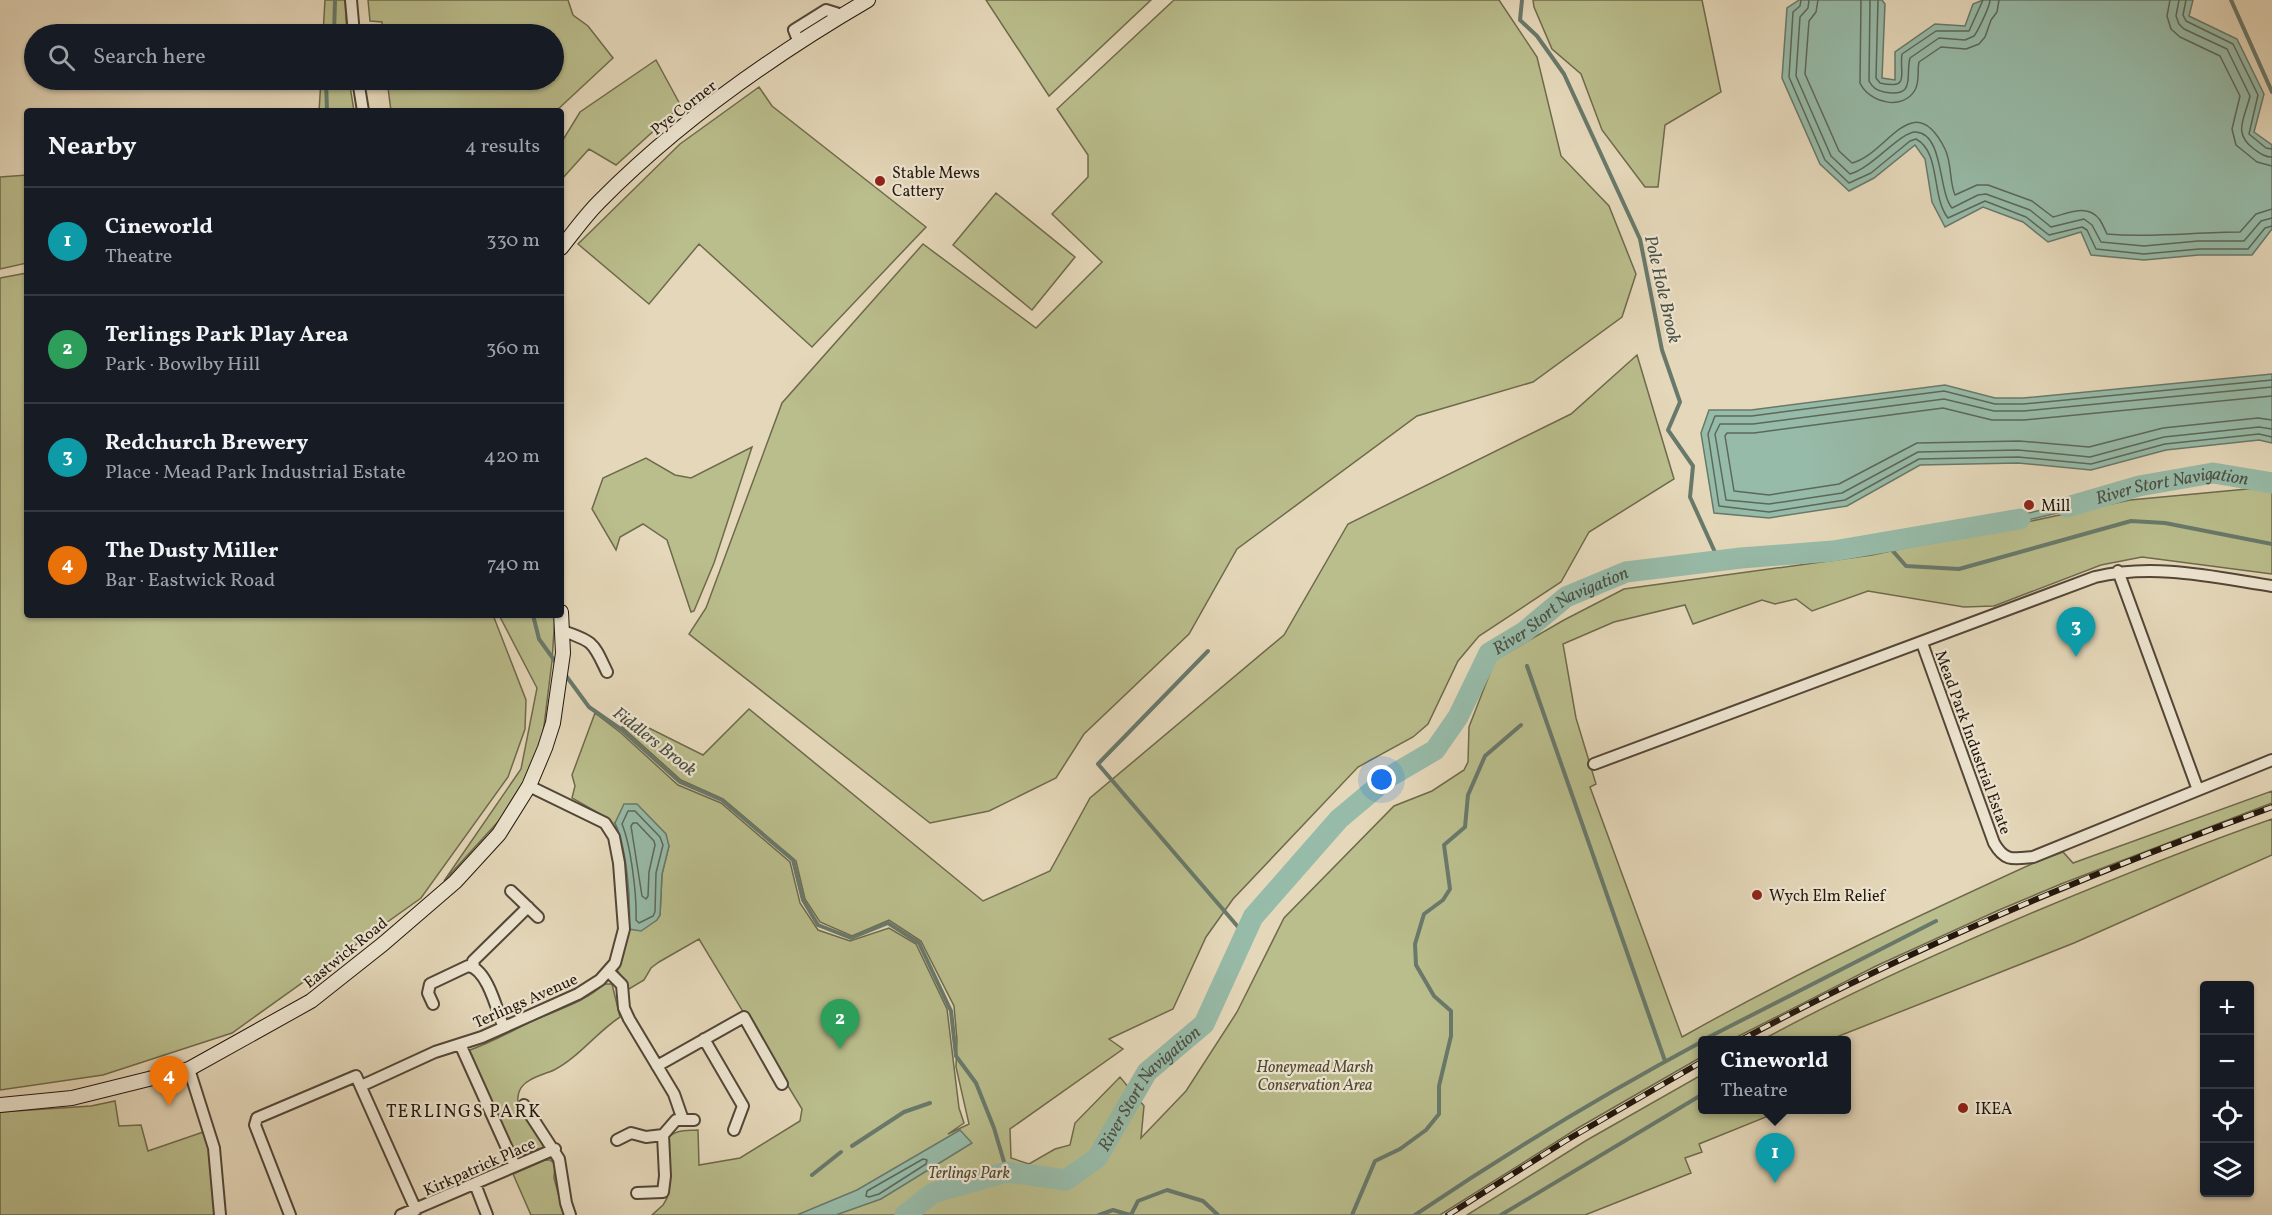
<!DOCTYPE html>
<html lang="en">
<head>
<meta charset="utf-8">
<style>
	body { margin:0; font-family:Vollkorn,serif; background:#242831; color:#f1f3f6 }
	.controls { position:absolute; right:18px; bottom:18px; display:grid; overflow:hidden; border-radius:6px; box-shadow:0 2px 4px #0004 }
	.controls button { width:54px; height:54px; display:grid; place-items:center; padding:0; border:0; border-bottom:2px solid #363941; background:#171b24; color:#f1f3f6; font:30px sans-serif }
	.you { position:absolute; left:1382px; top:780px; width:21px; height:21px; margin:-15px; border:4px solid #fff; border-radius:50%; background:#1a73e8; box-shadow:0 0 0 9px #1a73e833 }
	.badge { display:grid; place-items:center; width:39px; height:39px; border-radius:50%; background:#db2777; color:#fff; font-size:20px; font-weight:700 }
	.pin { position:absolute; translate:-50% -50px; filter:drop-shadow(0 2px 3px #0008) }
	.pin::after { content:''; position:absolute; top:32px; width:21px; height:18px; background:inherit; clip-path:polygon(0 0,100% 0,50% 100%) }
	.popup { position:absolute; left:1698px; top:1036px; width:153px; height:78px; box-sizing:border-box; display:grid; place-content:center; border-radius:6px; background:#171b24; filter:drop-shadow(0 2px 4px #0005); font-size:20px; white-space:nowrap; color:#9ea1a6 }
	.popup b { font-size:22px; color:#f1f3f6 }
	.popup::after { content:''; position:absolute; left:50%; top:100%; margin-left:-12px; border:12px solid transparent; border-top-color:#171b24 }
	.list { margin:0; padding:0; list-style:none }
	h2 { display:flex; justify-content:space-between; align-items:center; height:78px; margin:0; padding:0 24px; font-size:26px }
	h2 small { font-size:20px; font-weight:400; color:#9ea1a6 }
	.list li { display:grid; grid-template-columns:39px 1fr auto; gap:18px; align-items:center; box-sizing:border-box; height:108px; padding:0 24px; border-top:2px solid #363941 }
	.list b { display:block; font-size:22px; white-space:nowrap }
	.list p { margin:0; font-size:20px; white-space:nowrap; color:#9ea1a6 }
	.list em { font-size:20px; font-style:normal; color:#9ea1a6 }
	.icon { flex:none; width:33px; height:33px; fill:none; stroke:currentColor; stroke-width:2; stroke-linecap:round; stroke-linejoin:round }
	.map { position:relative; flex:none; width:2272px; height:1215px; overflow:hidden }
	.search { position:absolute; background:#171b24; box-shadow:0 2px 4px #0004; left:24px; top:24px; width:540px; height:66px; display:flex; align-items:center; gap:15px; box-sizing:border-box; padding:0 21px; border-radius:33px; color:#9ea1a6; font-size:22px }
	.panel { position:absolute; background:#171b24; box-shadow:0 2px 4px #0004; left:24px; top:108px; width:540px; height:510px; border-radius:6px }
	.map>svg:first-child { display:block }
	.green { fill:#babd8c; stroke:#6e6a4c; stroke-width:1.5; fill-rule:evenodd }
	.water { fill:#97bba9; stroke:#68796b; stroke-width:1.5 }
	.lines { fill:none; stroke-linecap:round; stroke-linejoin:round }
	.shore { stroke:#5c685b; stroke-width:1.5 }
	.stream { stroke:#68796b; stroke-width:4 }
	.river { stroke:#97bba9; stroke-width:21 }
	.street-casing { stroke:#534638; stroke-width:14 }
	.secondary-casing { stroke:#22160d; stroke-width:16 }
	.street { stroke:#eee6d2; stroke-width:10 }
	.secondary { stroke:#eee6d2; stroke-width:14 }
	.rail-casing { stroke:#22160d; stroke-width:6 }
	.rail { stroke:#eee6d2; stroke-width:4; stroke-dasharray:11; stroke-linecap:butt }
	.poi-dot { fill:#8f2418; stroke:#eee6d2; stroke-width:2 }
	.labels { text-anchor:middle; stroke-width:4.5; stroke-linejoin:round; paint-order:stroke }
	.street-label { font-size:16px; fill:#22160d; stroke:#eee6d2 }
	.poi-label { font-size:16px; fill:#22160d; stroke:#eee6d2; text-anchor:start }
	.park-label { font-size:16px; font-style:italic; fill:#504833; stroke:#eee6d2 }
	.water-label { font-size:18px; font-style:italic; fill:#4b5044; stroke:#eee6d2 }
	.neighbourhood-label { font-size:18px; letter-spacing:1.5px; fill:#22160d; stroke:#eee6d2 }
</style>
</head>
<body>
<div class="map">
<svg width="2272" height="1215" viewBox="0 0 2272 1215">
	<rect width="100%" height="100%" fill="#e5d8ba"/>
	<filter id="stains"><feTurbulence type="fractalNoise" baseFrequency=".00333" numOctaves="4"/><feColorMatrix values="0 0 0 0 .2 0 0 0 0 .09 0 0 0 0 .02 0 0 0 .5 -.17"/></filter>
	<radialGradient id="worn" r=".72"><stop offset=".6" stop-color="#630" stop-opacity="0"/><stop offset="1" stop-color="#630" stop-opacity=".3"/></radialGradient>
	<path class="green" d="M325 0H345L347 34H323Z
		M368 0H568L573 15 588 26 613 58 556 111H391L387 80H554V34H383L382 22 370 21Z
		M986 0H1151L1049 96Z
		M1174 0H1499L1537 57 1561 156 1609 206 1636 274 1622 317 1533 382 1417 416 1237 549 1189 634 1084 734 1056 778 989 811 930 823 689 634 706 608 782 403 923 244 1036 328 1102 262 1052 214 1088 177V155L1057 109Z
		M1533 0H1702L1721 92 1665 125 1658 187H1645L1602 130 1581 74 1552 49 1534 7Z
		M656 60 681 106 616 165 589 149 561 180V143L580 112Z
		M321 80H349L354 111H319Z
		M759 87 772 106 926 227 812 347 699 244 649 304 578 244 680 144Z
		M27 175V263L0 269V177Z
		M996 193 1075 257 1032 310 953 245Z
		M27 273V615H493L526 700 525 729 508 777 421 898 232 1033 103 1075 0 1090V278Z
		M1637 355 1674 479 1589 532 1561 582 1479 636 1458 661 1428 724 1413 737 1358 767 1233 899 1206 937 1173 1009 1109 1039 1123 1049 1010 1129 1011 1158 1029 1164 1055 1149 1070 1145 1075 1123 1120 1077 1144 1106 1141 1138 1186 1091 1237 1012 1284 918 1394 806 1432 791 1464 770 1468 762 1469 727 1495 660 1564 620 1624 589 1872 555 2130 500 2258 488 2272 491V574L2142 557 2101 565 1994 606 1964 607 1868 591 1812 611 1796 599 1775 604 1762 600 1693 624 1685 605 1614 622 1563 644 1576 718 1596 784 1590 787 1682 1037C1797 972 1916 917 2036 862L2063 852 2073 863 2272 791V803L2061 884 1999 910 1876 966 1731 1040H1703V1056L1578 1128 1440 1215H652L663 1205 667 1198V1139C676 1129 685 1131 698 1130L699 1165 740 1158 800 1121 802 1109 699 939 659 962 651 968 644 980 629 989 617 970 622 951 617 834 609 819 572 798 575 786 572 775 595 713 621 733 678 785 721 803 790 862 800 903 818 930 850 941 889 928 916 944 947 1009 959 1108 964 1123 948 1134 969 1124 956 1067 957 1040 954 1006 921 941 889 920 852 936 820 922 805 899 796 861 723 799 681 780 622 727 641 724 703 755 749 709 983 901 1050 871 1090 798 1284 635 1348 524 1571 414ZM615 823 669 846 662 874 660 915C654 926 641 926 629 929 631 900 626 849 615 823Z
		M752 447 714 563 694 611 691 612 667 540 643 524 620 537 616 550 592 509 603 478 646 458 675 475 691 478Z
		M499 615H555L552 661 543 734 517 801 444 881 521 769 537 688Z
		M2272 819V855L2074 943 1829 1040H1762C1850 992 1942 951 2034 912 2113 879 2192 847 2272 819Z
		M604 984H612L620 1017C597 1032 578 1058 554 1070 543 1075 523 1079 519 1092 512 1114 537 1128 545 1145L540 1151 538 1149 514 1159 467 1051C488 1044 506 1034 526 1024 552 1011 583 1004 604 984Z
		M1703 1074V1110H1783L1699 1144 1702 1152 1685 1158 1691 1173 1585 1215H1467L1587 1140Z
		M115 1101 119 1126 141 1125 148 1151 209 1130 220 1215H0V1112L91 1106Z
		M545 1160H550L555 1164 554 1178 564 1215H531L513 1174Z"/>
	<path class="water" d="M1799 0H1882L1885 4 1882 78 1895 80V52L1935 24 1965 26 1973 4 1983 0H2193L2189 16 2237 39 2264 94 2254 132 2272 145V229L2252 255H2199L2144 260 2091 255 2081 232 2048 242 2023 222 1983 207 1945 227 1932 202 1925 159 1915 145 1874 178 1849 191 1820 164 1782 78 1787 8Z
		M2272 374V443L2259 440 2166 450 2091 470 2018 463 1920 465 1847 506 1769 518 1714 513 1701 433 1709 410H1751L1945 385 1995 398H2023Z
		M2065 504 2067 507 2066 511 2019 522 2017 516Z
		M624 804H637L666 834 669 846 662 874 660 915 657 920 641 931 629 929C631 900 627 849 615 823Z
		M960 1130 972 1143 881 1199 836 1215H797L857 1190Z"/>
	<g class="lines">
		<path class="shore" d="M1801 0 1800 6 1793 12 1789 77 1825 160 1849 183 1871 173 1910 141 1916 139C1941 152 1931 197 1948 218L1985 201 2026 217 2049 235 2082 227 2087 230 2096 249 2144 254 2199 249H2248L2265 228 2272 226
			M1809 0 1808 8 1800 17 1796 76 1831 156 1850 174C1871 169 1901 131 1916 132 1944 134 1938 192 1952 208L1978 195 1986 194 2030 210 2051 227 2084 219 2092 225 2101 242 2144 246 2198 241H2244L2261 221 2272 218
			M1818 0 1816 12 1809 21 1805 74 1839 151 1852 163C1887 155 1913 85 1945 149 1952 163 1949 181 1955 195L1977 185H1988L2032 201 2053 217C2069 213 2088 203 2100 220 2103 225 2105 230 2107 234 2152 238 2195 232 2240 232L2256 214 2272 209
			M1861 0 1860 83C1869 103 1903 111 1915 90 1920 81 1917 71 1919 62L1941 47 1966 49 1979 44 1985 37 1991 20 1997 12 1999 0
			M1870 0 1869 81C1873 88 1876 90 1884 92 1917 98 1905 76 1910 58L1939 38 1965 40 1974 36C1978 31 1990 6 1990 0
			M1878 0 1876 78 1880 83C1911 90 1899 74 1902 54L1936 31H1969L1983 0
			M2170 0 2167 16 2171 29 2180 37 2220 56 2240 96 2232 129 2236 145 2257 162 2272 166
			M2179 0 2176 16 2179 24 2184 29 2227 49 2250 96C2245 118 2232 133 2254 149 2260 153 2264 157 2272 157
			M2186 0 2183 15 2186 21 2233 44 2258 95 2249 134 2266 148 2272 149
			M2272 380 2023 404H1995L1944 391 1752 416H1715L1708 434 1719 506 1769 512 1845 500 1919 459 2018 457 2091 464 2165 444 2259 434 2272 437
			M2272 387 2024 411H1994L1944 399 1753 424H1720L1715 434 1726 500 1769 504 1842 493 1918 452 2018 450 2090 457 2164 437 2259 427 2272 429
			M2272 396 2024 420H1992L1943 408 1754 433H1727L1725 436 1734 491 1769 495 1839 484 1917 443 2019 441 2089 447 2163 428 2258 418 2272 420
			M628 811H635L660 837 663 845 656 873 655 912 653 916 639 923 636 920C637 896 631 846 622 824Z
			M633 823H637L654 841 655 845 649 872 648 896 646 899 642 896 631 826Z
			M923 1159 927 1160 926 1164 879 1194 869 1197 866 1196 867 1191Z"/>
		<path class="stream" d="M1522 0 1520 20 1537 36 1564 74 1640 239 1662 350 1680 402 1668 430 1693 466 1690 497 1719 561
			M2231 0 2272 92
			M334 34 335 0
			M326 80 327 111
			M1884 541 1906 566 1959 569 2131 521 2165 523 2272 544
			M533 615 539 639 557 664
			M1208 651 1098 764 1245 935
			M1527 666 1665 1061
			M564 673 589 707 622 730 680 782 722 800 793 860 803 900 818 925 851 938 888 923 919 943 951 1011 956 1056 976 1083 994 1128 1007 1172
			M1703 1040 1936 921
			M852 1146 904 1112 930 1103
			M812 1175 841 1152
			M1099 1215 1113 1210 1130 1215
			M1131 1215 1138 1201 1167 1190 1203 1201 1218 1215
			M1352 1215 1375 1161 1400 1149 1426 1130 1439 1114V1086L1451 1036V1011L1434 996 1416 965 1415 944 1424 914 1443 900 1450 889 1444 845 1465 827 1468 795 1485 756 1521 725
			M1415 1215C1508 1152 1604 1094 1703 1041
			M1501 1215 1703 1094"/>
		<g class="river">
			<path id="s1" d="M2067 507 2139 486 2213 473 2272 483"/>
			<path id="s2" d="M905 1215 933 1193 1007 1172 1066 1180 1097 1158 1147 1072 1204 1024 1253 917 1339 819 1389 777 1435 750 1458 717 1489 653 1524 632 1566 597 1626 572 1741 558 1833 551 2020 519"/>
		</g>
		<g class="street-casing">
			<path id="street" d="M351 0 354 34
				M799 43 794 30 826 10 842 15
				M358 80 363 111
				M2118 571 2198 790 2272 760
				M563 631C595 642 593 643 607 672
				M1922 643 1994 843C2005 862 2013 859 2033 857L2198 790
				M1594 764 2095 577C2155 563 2213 577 2272 586
				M511 891 538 917
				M474 967 473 961 528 907
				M609 972 622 985 624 1008 629 1019 674 1094 683 1120
				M433 1004 428 993 430 984 468 966C487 968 497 1010 503 1026
				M704 1039 743 1106 734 1130
				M460 1044 515 1166
				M657 1066 744 1017 782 1084
				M189 1069 214 1148 220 1215
				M361 1086 435 1052 482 1037 578 994 600 980 615 963 624 929 619 863 614 837 605 823 529 786
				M524 1105 559 1159 566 1203 570 1215
				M663 1135 676 1120H694
				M617 1140 631 1133 646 1137 663 1135 665 1176 663 1192 637 1193
				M475 1184 487 1215
				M290 1215 255 1125 257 1118 356 1076 416 1210
				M401 1215 555 1149"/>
		</g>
		<g class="secondary-casing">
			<path id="secondary" d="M561 248C573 233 585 216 599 202 677 123 772 56 868 0
				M0 1105 72 1098 189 1069 311 1001 383 944 455 882 499 834 529 786 545 748 553 723 563 653 561 612"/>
		</g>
		<use href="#street" class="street"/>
		<use href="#secondary" class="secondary"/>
		<g class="rail-casing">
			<path id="rail" d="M1741 1040C1911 948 2090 873 2272 807
				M1448 1215 1565 1141 1703 1061"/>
		</g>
		<use href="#rail" class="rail"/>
	</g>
	<g class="poi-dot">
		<circle cx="880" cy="181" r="6"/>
		<circle cx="2029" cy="505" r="6"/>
		<circle cx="1757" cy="895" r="6"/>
		<circle cx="1963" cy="1108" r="6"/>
	</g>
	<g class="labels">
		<g class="street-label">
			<text transform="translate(683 107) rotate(-38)" y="6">Pye Corner</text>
			<text transform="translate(1974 742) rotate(70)" y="6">Mead Park Industrial Estate</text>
			<text transform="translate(345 952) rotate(-39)" y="6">Eastwick Road</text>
			<text transform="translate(525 1000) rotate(-24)" y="6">Terlings Avenue</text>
			<text transform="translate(479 1166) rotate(-24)" y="6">Kirkpatrick Place</text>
		</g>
		<g class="poi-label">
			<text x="892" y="178">Stable Mews<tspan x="892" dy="18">Cattery</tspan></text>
			<text x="2041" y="511">Mill</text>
			<text x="1769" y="901">Wych Elm Relief</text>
			<text x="1975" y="1114">IKEA</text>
		</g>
		<g class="park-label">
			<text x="1315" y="1072">Honeymead Marsh<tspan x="1315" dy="18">Conservation Area</tspan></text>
			<text x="969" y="1178">Terlings Park</text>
		</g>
		<g class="water-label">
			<text transform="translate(1663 289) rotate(77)" y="6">Pole Hole Brook</text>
			<text dy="6" stroke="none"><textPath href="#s1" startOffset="108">River Stort Navigation</textPath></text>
			<text dy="6" stroke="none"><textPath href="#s2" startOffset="946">River Stort Navigation</textPath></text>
			<text transform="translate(655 741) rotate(38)" y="6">Fiddlers Brook</text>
			<text dy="6" stroke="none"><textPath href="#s2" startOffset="298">River Stort Navigation</textPath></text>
		</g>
		<g class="neighbourhood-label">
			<text x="464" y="1117">TERLINGS PARK</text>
		</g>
	</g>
	<rect width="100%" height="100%" filter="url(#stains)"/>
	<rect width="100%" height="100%" fill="url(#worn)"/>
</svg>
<div class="controls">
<button>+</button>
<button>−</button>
<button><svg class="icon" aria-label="locate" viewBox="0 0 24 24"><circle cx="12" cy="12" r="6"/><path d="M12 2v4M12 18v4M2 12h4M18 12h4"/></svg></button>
<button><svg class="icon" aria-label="layers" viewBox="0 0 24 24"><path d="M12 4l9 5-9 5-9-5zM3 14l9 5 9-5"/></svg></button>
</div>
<div class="you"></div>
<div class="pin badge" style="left:1775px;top:1183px;background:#0f9aa8">1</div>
<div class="popup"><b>Cineworld</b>Theatre</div>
<div class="pin badge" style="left:840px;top:1049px;background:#2e9e5b">2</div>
<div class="pin badge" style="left:2076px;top:657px;background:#0f9aa8">3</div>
<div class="pin badge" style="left:169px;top:1106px;background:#e8710a">4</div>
<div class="search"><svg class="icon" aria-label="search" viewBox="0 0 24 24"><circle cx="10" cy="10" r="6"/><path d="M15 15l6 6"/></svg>Search here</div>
<section class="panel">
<h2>Nearby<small>4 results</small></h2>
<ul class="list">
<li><span class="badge" style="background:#0f9aa8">1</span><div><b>Cineworld</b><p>Theatre</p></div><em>330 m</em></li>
<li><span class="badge" style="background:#2e9e5b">2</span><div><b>Terlings Park Play Area</b><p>Park · Bowlby Hill</p></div><em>360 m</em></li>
<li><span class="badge" style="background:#0f9aa8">3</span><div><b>Redchurch Brewery</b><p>Place · Mead Park Industrial Estate</p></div><em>420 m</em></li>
<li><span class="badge" style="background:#e8710a">4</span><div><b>The Dusty Miller</b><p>Bar · Eastwick Road</p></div><em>740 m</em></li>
</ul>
</section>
</div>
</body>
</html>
